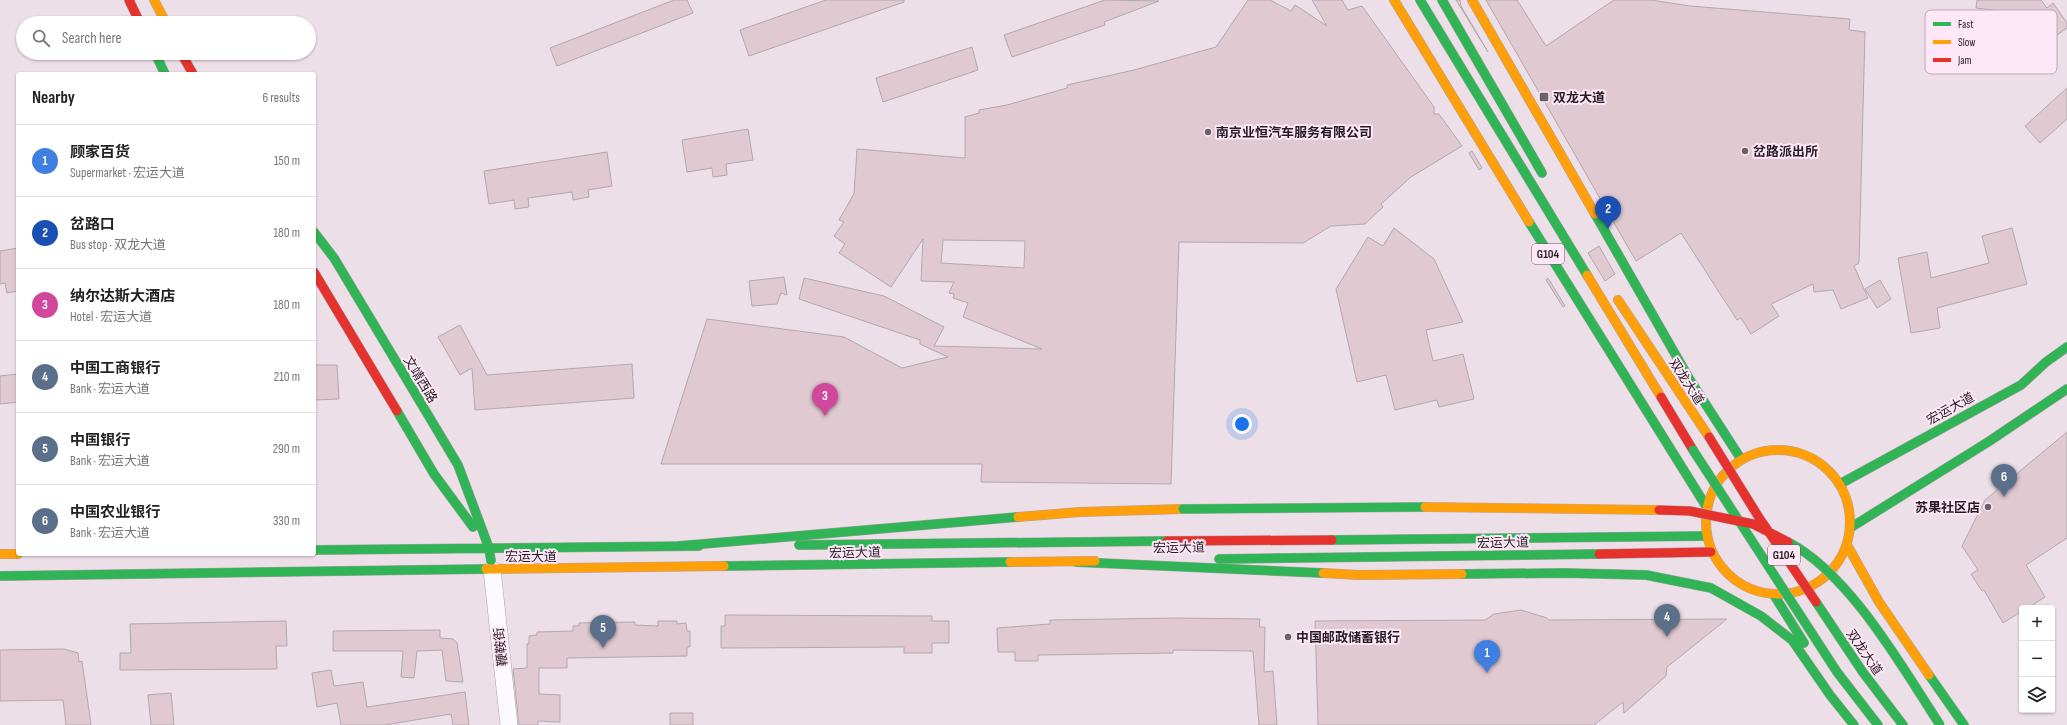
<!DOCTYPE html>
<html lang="en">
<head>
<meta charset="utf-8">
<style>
	body { margin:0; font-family:"Sofia Sans Condensed","Noto Sans SC",sans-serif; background:#f2f2f2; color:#222 }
	.controls { position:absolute; right:12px; bottom:12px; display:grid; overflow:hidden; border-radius:4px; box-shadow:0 1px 3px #0004 }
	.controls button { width:36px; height:36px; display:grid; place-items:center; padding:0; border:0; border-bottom:1px solid #e0e0e0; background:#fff; color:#222; font:20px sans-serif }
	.you { position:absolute; left:1242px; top:424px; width:14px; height:14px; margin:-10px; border:3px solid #fff; border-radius:50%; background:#1a73e8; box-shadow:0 0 0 6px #1a73e833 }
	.badge { display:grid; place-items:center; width:26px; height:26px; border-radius:50%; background:#2563eb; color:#fff; font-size:13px; font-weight:700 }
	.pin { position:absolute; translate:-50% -33px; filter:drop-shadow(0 1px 2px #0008) }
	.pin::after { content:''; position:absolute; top:21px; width:14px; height:12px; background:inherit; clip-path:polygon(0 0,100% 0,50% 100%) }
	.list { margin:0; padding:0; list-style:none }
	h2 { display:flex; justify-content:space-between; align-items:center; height:52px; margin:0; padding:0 16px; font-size:17px }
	h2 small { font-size:13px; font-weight:400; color:#767676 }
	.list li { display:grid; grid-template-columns:26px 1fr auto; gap:12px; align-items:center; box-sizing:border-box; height:72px; padding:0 16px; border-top:1px solid #e0e0e0 }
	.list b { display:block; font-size:15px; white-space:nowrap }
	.list p { margin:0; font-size:13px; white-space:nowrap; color:#767676 }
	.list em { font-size:13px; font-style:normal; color:#767676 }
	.icon { flex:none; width:22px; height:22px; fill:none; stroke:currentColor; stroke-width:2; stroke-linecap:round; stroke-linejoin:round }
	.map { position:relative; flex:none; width:2067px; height:725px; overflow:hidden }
	.search { position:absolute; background:#fff; box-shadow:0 1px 3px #0004; left:16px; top:16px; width:300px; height:44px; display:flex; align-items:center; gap:10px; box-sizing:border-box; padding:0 14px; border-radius:22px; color:#767676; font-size:15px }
	.panel { position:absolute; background:#fff; box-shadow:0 1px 3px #0004; left:16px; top:72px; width:300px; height:484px; border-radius:4px }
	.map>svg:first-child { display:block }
	.building { fill:#e0c9d1; stroke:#b3a8ad; fill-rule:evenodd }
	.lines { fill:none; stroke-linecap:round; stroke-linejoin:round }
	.street-casing { stroke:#aba1a8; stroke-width:18 }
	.fast-casing { stroke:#aba1a8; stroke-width:10 }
	.slow-casing { stroke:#aba1a8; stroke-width:10 }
	.jam-casing { stroke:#aba1a8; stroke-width:10 }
	.street { stroke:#fcfafc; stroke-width:17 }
	.fast { stroke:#30b455; stroke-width:9 }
	.slow { stroke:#ff9f0a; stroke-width:9 }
	.jam { stroke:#e5322d; stroke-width:9 }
	.fast-bridge-casing { stroke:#b9acba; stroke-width:10; stroke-linecap:butt }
	.slow-bridge-casing { stroke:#b9acba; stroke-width:10; stroke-linecap:butt }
	.jam-bridge-casing { stroke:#b9acba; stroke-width:10; stroke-linecap:butt }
	.fast-bridge { stroke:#30b455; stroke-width:9 }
	.slow-bridge { stroke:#ff9f0a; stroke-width:9 }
	.jam-bridge { stroke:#e5322d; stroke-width:9 }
	.poi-dot { fill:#6b6168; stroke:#fee7f6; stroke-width:1.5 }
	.labels { text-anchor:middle; stroke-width:4; stroke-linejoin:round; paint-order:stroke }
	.shield { fill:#fee7f6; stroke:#665a62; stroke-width:1 }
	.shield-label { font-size:12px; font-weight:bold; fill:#251d23 }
	.poi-label { font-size:13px; font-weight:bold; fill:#251d23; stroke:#fee7f6; text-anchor:start }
	.street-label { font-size:13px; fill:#251d23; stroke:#fee7f6 }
	.key { fill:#fee7f6; stroke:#bdaab7; stroke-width:1 }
	.key-label { font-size:11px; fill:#251d23 }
</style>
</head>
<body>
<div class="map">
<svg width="2067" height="725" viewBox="0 0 2067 725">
	<rect width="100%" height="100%" fill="#ecdfe8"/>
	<path class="building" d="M674 0H687L693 13 557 66 550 48Z
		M826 0H904V2L749 56 740 30Z
		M1105 0 1159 1 1104 22 1105 25 1012 57 1004 35Z
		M1248 0H1270L1291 11 1295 5 1327 26 1312 0H1342L1348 10 1362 6 1434 107V114H1439L1462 146 1411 177 1381 204 1383 207 1365 224 1331 226 1303 243 1179 242 1171 484 981 482 982 464H661L707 319 844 337 902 368 948 357 920 344V340L799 299 804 278 884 296 944 327 934 346 1042 349 963 317 968 303 953 298 954 294 949 293 954 282 921 281 923 239 891 287 839 253 845 244 834 236 844 222 839 220 854 194 857 149 965 158V117L979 113V110L1007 105 1067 88V85L1134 70 1216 47ZM943 240 1025 241 1024 268 941 263Z
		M1456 0H1460L1461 6 1488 52Z
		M1486 0H1517L1546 46 1614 0H1651L1690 6 1850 19 1849 30 1865 32 1859 263 1854 266 1868 298 1841 309 1833 290 1814 292 1813 284 1771 304 1779 316 1751 334 1741 318 1737 320 1681 233 1636 261Z
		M1977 0H2041L2047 8 2053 3 2067 23V28L2027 56 2007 28 2026 14 1976 8Z
		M972 47 978 70 883 102 876 78Z
		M2067 88V119L2040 143 2025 126Z
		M748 129 753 160 726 164 727 175 713 177 712 168 687 172 682 140Z
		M1472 151 1482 168 1479 170 1469 153Z
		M607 152 612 186 588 190 589 197 573 200 572 192 528 198 529 207 515 209 514 200 489 204 484 171Z
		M1394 228 1434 259 1463 322 1426 330 1433 361 1463 354 1474 399 1439 407 1437 400 1395 410 1386 375 1357 382 1336 289 1368 237 1383 246Z
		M2012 228 2027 284 1937 308 1940 328 1911 333 1898 258 1927 252 1931 278 1989 263 1982 236Z
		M1599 246 1615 274 1605 281 1588 253Z
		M18 248V291L7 293 5 283 0 284V251Z
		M784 277 787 295 781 293 777 304 752 306 749 281Z
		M1548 278 1565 306 1563 307 1546 280Z
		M1880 280 1891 299 1877 308 1865 289Z
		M460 325 487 375 632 364 634 398 475 410 472 368 460 375 438 337Z
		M314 365H337L339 399 314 400Z
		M18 374V402L0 404V376Z
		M2067 432V538L2026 565 2045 597 2028 608H2022V611L2003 623 1984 590 1982 591 1971 574 1978 570 1962 546 1985 500Z
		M1521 610 1547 618 1549 620 1727 619 1667 667 1666 676 1624 713 1623 702 1594 725H1318L1315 621 1485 620 1494 614Z
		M725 615 932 616V621H949V643H932V653H904V647L721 648V626H725Z
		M1177 618 1260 619 1259 627H1265L1264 672 1273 671 1277 725H1259L1253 651 1173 650V653L1038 655V661H1015V652H998L997 628 1050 624V620Z
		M286 621 287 646H276L277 669 120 670V653H131L130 624Z
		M658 621H677V624L686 623 687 631H690V647H687V656L567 658V668H539V694L560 695V722L538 721V725H519L513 669 527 668V644H529V636L537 635V632L573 631V626H579V623L635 622V625L658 626Z
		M440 630V638L453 639 457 643 463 682 446 681 442 650 417 651 414 678 401 677 403 651H333V631Z
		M64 649 78 653 79 662 82 661 91 725H66L63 700 0 701V650Z
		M331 670 334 686 363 682 367 707 465 692 469 725H453L451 714 385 725H341L337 703 317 707 312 673Z
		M171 693 174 725H151L148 695Z
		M670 713H693V725H670Z"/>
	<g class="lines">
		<g class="street-casing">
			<path id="street" d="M492 570 509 725"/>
		</g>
		<g class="fast-casing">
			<path id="fast" d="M1420 0 1587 275
				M1442 0 1542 173
				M155 53 165 74
				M1595 214 1690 380 1741 459
				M1529 222 1706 506
				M314 232 334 258 458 465 489 548 491 561
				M397 411 434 474 473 527
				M1840 484 2021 385 2046 362 2067 347
				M1850 528 1988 442 2067 389
				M1332 540 1706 536
				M799 545 1167 541
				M679 546 1018 517
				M314 550 699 546
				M1219 559 1599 554
				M1076 562 1323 573
				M724 566 1010 562
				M1462 574 1564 573 1646 575 1711 588 1761 616 1792 640 1830 695 1854 725
				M0 576 486 569
				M1774 595 1804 643
				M1862 671 1903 725
				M1837 672 1878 725
				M1929 675 1964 725"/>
		</g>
		<g class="slow-casing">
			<path id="slow" d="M154 0 166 23
				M1394 0 1529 222
				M1472 0 1595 214
				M1587 275 1661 397
				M1618 300 1709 437
				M1706 522a72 72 0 1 1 144 0a72 72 0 1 1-144 0Z
				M1018 517 1080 512 1183 509
				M1847 545 1879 602 1929 675
				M0 554H18
				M1010 562 1095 561
				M486 569 724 566
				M1323 573 1359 575 1462 574"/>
		</g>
		<g class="jam-casing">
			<path id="jam" d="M129 0 140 23
				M181 53 193 74
				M314 272 397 411
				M1661 397 1693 450
				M1167 541 1332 540
				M1599 554 1711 552"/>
		</g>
		<use href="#street" class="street"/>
		<use href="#fast" class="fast"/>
		<use href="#slow" class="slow"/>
		<use href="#jam" class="jam"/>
		<g class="fast-bridge-casing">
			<path id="fast-bridge" d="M1693 450 1837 672
				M1183 509 1425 507
				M1788 542C1850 574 1902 667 1940 725
				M1816 602 1862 671"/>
		</g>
		<g class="slow-bridge-casing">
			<path id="slow-bridge" d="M1425 507 1659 510"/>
		</g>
		<g class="jam-bridge-casing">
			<path id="jam-bridge" d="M1709 437 1758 516 1816 602
				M1659 510 1690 511 1753 524 1788 542"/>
		</g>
		<use href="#fast-bridge" class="fast-bridge"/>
		<use href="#slow-bridge" class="slow-bridge"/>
		<use href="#jam-bridge" class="jam-bridge"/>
	</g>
	<g class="poi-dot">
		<rect x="1539" y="92" width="10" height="10" rx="2"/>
		<circle cx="1208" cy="132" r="4"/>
		<circle cx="1745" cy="151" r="4"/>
		<circle cx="1988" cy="507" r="4"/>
		<circle cx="1288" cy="637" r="4"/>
	</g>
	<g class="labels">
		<g class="shield">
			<rect x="1532" y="244" width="32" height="20" rx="3"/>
			<rect x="1768" y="545" width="32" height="20" rx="3"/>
		</g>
		<g class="shield-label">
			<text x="1548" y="258">G104</text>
			<text x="1784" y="559">G104</text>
		</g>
		<g class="poi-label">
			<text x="1553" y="102">双龙大道</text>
			<text x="1216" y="137">南京业恒汽车服务有限公司</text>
			<text x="1753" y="156">岔路派出所</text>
			<text x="1980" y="512" text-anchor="end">苏果社区店</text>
			<text x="1296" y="642">中国邮政储蓄银行</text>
		</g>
		<g class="street-label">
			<text transform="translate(421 379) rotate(59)" y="5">文靖西路</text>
			<text transform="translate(1687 381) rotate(57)" y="5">双龙大道</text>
			<text transform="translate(1950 408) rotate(-29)" y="5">宏运大道</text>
			<text transform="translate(1503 542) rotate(-1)" y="5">宏运大道</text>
			<text transform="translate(1179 547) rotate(-1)" y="5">宏运大道</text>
			<text transform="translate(855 552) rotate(-1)" y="5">宏运大道</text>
			<text x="531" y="561">宏运大道</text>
			<text transform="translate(500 647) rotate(-96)" y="5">鞭鞍街</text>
			<text transform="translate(1865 652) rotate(55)" y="5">双龙大道</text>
		</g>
	</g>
	<rect x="1925" y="10" width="132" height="64" rx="6" class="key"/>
	<rect x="1933" y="22" width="18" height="4" fill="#30b455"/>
	<rect x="1933" y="40" width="18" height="4" fill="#ff9f0a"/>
	<rect x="1933" y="58" width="18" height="4" fill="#e5322d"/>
	<g class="key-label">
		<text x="1958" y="28">Fast</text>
		<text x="1958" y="46">Slow</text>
		<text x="1958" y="64">Jam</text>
	</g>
</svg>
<div class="controls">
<button>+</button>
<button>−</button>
<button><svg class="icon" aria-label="layers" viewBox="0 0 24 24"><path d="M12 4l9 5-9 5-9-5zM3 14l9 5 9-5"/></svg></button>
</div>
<div class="you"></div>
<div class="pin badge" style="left:1487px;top:673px;background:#3f7fe0">1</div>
<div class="pin badge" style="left:1608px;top:229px;background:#1a4fb4">2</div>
<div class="pin badge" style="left:825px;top:416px;background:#d1479c">3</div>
<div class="pin badge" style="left:1667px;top:637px;background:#5c6f8a">4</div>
<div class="pin badge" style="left:603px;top:648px;background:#5c6f8a">5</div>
<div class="pin badge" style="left:2004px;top:497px;background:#5c6f8a">6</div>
<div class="search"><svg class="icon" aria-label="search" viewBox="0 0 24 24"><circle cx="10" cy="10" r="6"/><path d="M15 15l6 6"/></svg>Search here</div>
<section class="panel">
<h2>Nearby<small>6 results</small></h2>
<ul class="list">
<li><span class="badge" style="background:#3f7fe0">1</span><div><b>顾家百货</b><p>Supermarket · 宏运大道</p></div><em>150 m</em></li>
<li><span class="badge" style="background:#1a4fb4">2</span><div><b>岔路口</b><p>Bus stop · 双龙大道</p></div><em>180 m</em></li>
<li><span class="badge" style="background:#d1479c">3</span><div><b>纳尔达斯大酒店</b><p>Hotel · 宏运大道</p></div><em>180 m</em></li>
<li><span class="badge" style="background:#5c6f8a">4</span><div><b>中国工商银行</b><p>Bank · 宏运大道</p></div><em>210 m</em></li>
<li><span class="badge" style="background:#5c6f8a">5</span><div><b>中国银行</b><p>Bank · 宏运大道</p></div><em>290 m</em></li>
<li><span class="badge" style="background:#5c6f8a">6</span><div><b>中国农业银行</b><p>Bank · 宏运大道</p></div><em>330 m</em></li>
</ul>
</section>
</div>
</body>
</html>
